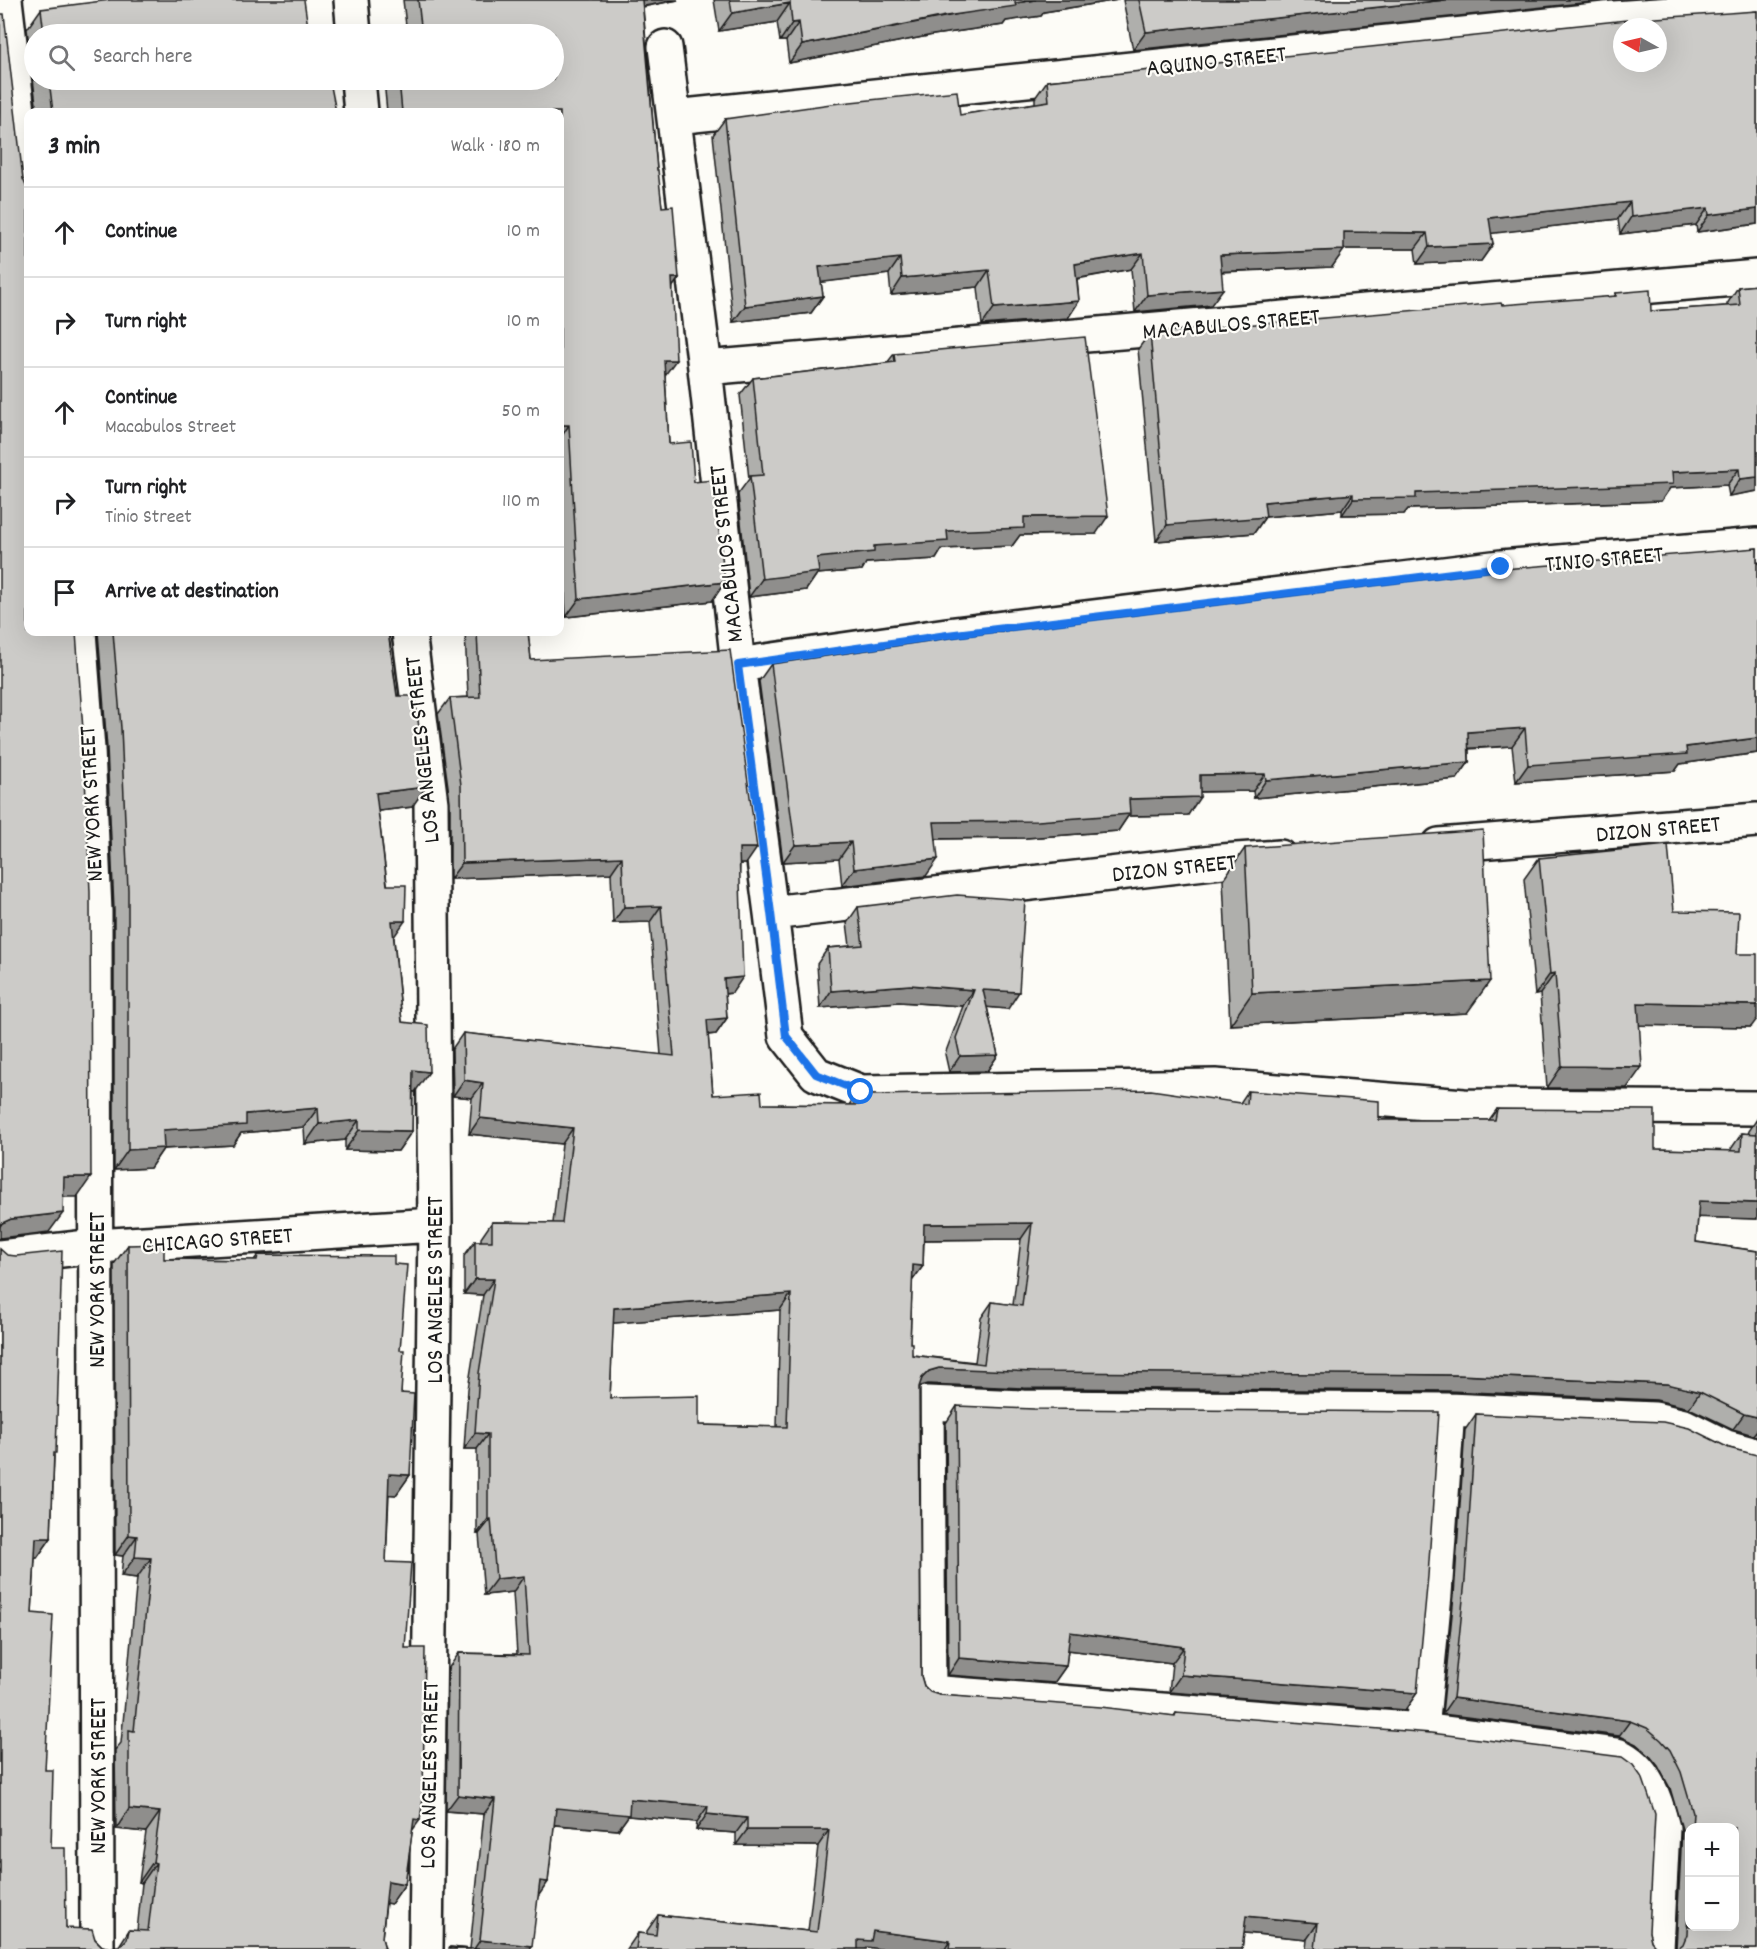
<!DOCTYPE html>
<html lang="en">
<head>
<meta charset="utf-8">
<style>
	body { margin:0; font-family:Dekko,sans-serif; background:#f2f2f2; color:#202124 }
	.controls { position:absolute; right:18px; bottom:18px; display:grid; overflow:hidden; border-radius:12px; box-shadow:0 6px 24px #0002 }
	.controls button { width:54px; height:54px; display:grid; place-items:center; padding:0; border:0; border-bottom:2px solid #e0e0e0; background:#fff; color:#202124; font:30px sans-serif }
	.compass { position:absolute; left:1613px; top:18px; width:54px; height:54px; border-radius:50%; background:#fff; box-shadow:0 6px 24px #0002; rotate:278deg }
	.stop { position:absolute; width:18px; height:18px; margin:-14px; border:4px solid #1a73e8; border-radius:50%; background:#fff }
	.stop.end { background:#1a73e8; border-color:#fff; box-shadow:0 2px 6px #0008 }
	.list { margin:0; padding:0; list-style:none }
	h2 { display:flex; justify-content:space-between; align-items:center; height:78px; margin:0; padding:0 24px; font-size:26px }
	h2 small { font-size:20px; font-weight:400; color:#757577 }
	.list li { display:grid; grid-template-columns:39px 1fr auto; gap:18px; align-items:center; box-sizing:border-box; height:90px; padding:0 24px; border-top:2px solid #e0e0e0 }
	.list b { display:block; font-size:22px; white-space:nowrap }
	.list p { margin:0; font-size:20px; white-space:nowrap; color:#757577 }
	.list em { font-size:20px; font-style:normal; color:#757577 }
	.icon { flex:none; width:33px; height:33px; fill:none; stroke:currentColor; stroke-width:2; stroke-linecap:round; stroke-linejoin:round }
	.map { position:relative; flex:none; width:1757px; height:1949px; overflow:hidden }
	.search { position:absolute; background:#fff; box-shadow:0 6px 24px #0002; left:24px; top:24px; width:540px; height:66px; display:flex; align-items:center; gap:15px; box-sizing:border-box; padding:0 21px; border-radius:33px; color:#757577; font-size:22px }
	.panel { position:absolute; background:#fff; box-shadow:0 6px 24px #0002; left:24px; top:108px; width:540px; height:528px; border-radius:12px }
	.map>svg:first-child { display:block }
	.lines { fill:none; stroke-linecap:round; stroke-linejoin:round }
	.minor-casing { stroke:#1c1c1c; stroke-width:38 }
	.minor { stroke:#fdfcf7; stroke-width:33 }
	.wall { fill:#afafac; stroke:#1c1c1c; stroke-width:1.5; fill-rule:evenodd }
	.shaded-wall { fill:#8f8e8c; stroke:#1c1c1c; stroke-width:1.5 }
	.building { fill:#cccbc8; stroke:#1c1c1c; stroke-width:1.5; fill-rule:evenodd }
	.route { stroke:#1a73e8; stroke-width:8 }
	.labels { text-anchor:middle; stroke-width:4.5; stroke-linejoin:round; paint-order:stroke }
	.street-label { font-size:24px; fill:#1c1c1c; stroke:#fdfcf7 }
</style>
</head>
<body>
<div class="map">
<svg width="1757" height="1949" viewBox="0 0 1757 1949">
	<rect width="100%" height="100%" fill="#fdfcf7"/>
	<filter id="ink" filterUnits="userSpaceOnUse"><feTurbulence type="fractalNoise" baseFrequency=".0167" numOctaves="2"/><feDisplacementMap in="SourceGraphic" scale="12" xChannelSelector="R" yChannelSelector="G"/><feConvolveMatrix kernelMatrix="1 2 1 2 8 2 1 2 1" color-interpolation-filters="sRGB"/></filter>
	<g filter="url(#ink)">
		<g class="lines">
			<g class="minor-casing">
				<path id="minor" d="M5 0 28 197
					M351 0 354 34
					M665 47 705 368 738 665 771 913 786 1036 816 1074 861 1092 1215 1086 1464 1106 1757 1108
					M358 80 361 112
					M675 117 1614 18 1757 8
					M705 368 1757 277
					M79 632 88 749 95 911 97 1949
					M409 632 431 803 435 1225 426 1949
					M738 665 947 635 1501 567 1757 545
					M1439 845 1757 820
					M771 913 1222 861 1280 857
					M0 1257 96 1246 435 1225
					M1422 1730 1435 1594 1448 1410
					M1657 1949 1663 1828C1656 1800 1646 1767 1617 1755L1422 1730 929 1692 927 1403 1023 1407 1448 1410 1655 1419 1684 1426 1726 1447 1748 1453"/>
			</g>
			<use href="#minor" class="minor"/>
		</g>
		<path class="wall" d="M403 0H678L643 7 657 170 662 207 679 278 673 286 665 375 669 444 694 482 725 582 712 601 566 617 560 499V112H387L384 80H554V34H407Z
			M714 0H1118L1044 12 1041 16 1006 21 1003 25 933 35 789 63 786 41H780L777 22 719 31Z
			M1123 0H1593L1592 2 1133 50Z
			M41 9 309 34H34V80H321L322 82 336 112H37L27 29Z
			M1757 11V224L1697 232 1696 225 1620 234 1618 219 1491 233 1493 244 1481 261 1417 264 1415 249H1344L1332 267 1221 272 1211 305 1135 312 1131 269 1077 279 1079 301 1068 318 982 325 978 287 891 295 889 274 821 282 823 296 811 313 733 322 713 135 725 119 960 115 1035 103V98L1047 81Z
			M1757 285V491L1729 496 1727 485 1670 488 1661 501 1408 509 1404 514 1342 515V510L1265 517 1254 533 1156 541 1138 349 1150 333 1614 297 1616 293 1651 311 1727 306V304L1738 287Z
			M894 354 1096 534 1020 535 1012 546 942 549 936 559 866 563 862 570 817 574 806 590 749 597 738 494 749 479 740 395 753 378 887 363Z
			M1757 548V753L1680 764 1675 771 1516 782 1512 746 1469 749V762L1457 779 1254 798 1253 791 1200 792 1188 815 1128 816 1118 831 1026 838 936 839 926 876 842 886 839 859 783 862 759 681 771 664Z
			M98 632H391L389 635 412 807 378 811 394 938 402 1022 415 1092 413 1091 412 1131 398 1151 345 1150V1140L305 1144 304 1127 241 1133 233 1145 163 1149 150 1168 114 1170V910L107 748Z
			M465 632H528L531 660 746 864H740L732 993 725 994 727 1018 716 1034 708 1035 713 1095 762 1104 849 1105 859 1091 872 1095 1240 1103 1248 1091 1379 1120H1489L1497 1109 1655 1149 1731 1151V1149L1742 1133 1748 1134 1749 1131 1757 1119V1219L1698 1217 1696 1242 1757 1251V1437L1753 1435 1733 1429 1689 1408 1656 1400 1448 1391 1023 1388 928 1384 920 1386 921 1676 924 1686 930 1692 939 1695 1174 1716 1176 1713 1649 1932 1651 1941 1658 1949H1306L1307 1939 1244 1933 1242 1949H880L867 1947 866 1949H627L638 1933 647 1934V1931L658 1915 808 1931 818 1846 736 1845V1833L696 1830 697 1822 628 1816 618 1830 554 1825 548 1882 538 1895 530 1949H449L450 1947 470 1949 484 1814 446 1811 448 1669 459 1653 517 1654 513 1592 484 1595 479 1534H477V1449H464L468 1389 483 1295 464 1294V1256L475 1241H481V1238L492 1222 553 1223 562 1144 469 1134 472 1098 453 1096 452 1049 463 1033 661 1055 650 922 613 923 611 873 450 879V801L438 714 450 698 468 697ZM1021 1239 1013 1305 992 1302 981 1318 975 1362 912 1355 910 1343 912 1281 923 1266 924 1240ZM780 1310 777 1427 699 1425 610 1398 613 1323Z
			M1245 848 1467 1013 1230 1025 1223 880Z
			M1539 858 1674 911 1751 1027 1639 1025 1627 1088H1547L1540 994 1535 995 1524 879Z
			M858 907 1008 1009 987 1007 998 1055 987 1071 949 1072 945 1054 963 1006 899 1002 820 1008 817 964 828 948 850 946 847 923Z
			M128 1245 164 1259 254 1260 258 1255 394 1264 401 1393 410 1475 396 1495 389 1494 386 1562 405 1648 412 1832 405 1884 391 1904 386 1903 382 1938 385 1949H0V1249L54 1456 51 1538 37 1558H35L32 1613 51 1848 66 1928 95 1939 102 1946 110 1948 119 1946 129 1930 137 1931 142 1883 139 1882 146 1832 116 1829 115 1750 121 1743 137 1578 121 1576 123 1556 115 1555 114 1264Z
			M957 1406 1417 1693 1405 1710 1169 1692 1172 1663 1068 1650 1066 1666 1054 1683 948 1675 946 1423Z
			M1476 1414 1729 1448 1755 1455 1757 1949H1676L1682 1829 1670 1788 1658 1766 1650 1756 1636 1744 1619 1736 1442 1714 1454 1595 1465 1430ZM1689 1827H1734L1689 1926Z"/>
		<path class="shaded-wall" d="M635 0H678L628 9Z
			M1036 0H1118L1044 12 1041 16 1006 21 1003 25 933 35 789 63 802 45 1015 3Z
			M1445 0H1593L1592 2 1133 50 1146 32Z
			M790 3 777 22 719 31 732 13Z
			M799 22 786 41H780L792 23Z
			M1630 202 1618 219 1477 235 1489 218Z
			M1708 208 1696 225 1620 234 1631 217Z
			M1757 209V224L1697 232 1709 215Z
			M1344 232 1427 233 1415 249H1332Z
			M1493 244 1481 261 1417 264 1429 247Z
			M1344 250 1332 267 1208 272 1220 255Z
			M1143 253 1131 269 1063 281 1075 264Z
			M900 258 889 274 808 284 819 267Z
			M989 270 978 287 891 295 902 278Z
			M672 278H679L666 296Z
			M1223 289 1211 305 1135 312 1147 295Z
			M823 296 811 313 733 322 745 306Z
			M1079 301 1068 318 982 325 994 308Z
			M664 360H676L663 378Z
			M560 425H569L560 439Z
			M1739 469 1727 485 1670 488 1661 501 1408 509 1404 514 1342 515 1353 499 1416 493 1672 472Z
			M1757 477V491L1729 496 1740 479Z
			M1353 494 1342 510 1265 517 1254 533 1156 541 1167 525 1264 502Z
			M1108 516 1096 534 1020 535 1012 546 942 549 936 559 866 563 862 570 817 574 806 590 749 597 762 579 817 558 947 531 1024 517Z
			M725 582 712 601 566 617 579 599Z
			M1525 728 1512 746 1456 749 1468 732Z
			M1757 738V753L1680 764 1675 771 1516 782 1528 765 1686 747Z
			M1469 762 1457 779 1254 798 1266 780Z
			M1265 774 1253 791 1187 792 1200 775Z
			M426 787 412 807 362 813 376 793Z
			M1200 797 1188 815 1128 816 1118 831 1026 838 922 839 934 822 1129 799Z
			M851 842 839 859 783 862 795 845Z
			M739 848H757L746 864H728Z
			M622 857 611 873 450 879 462 863Z
			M938 859 926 876 842 886 854 869Z
			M661 906 650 922 613 923 624 907Z
			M392 921H405L391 941Z
			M1555 973 1540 994 1535 995 1550 974Z
			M743 977 732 993 713 995 724 979Z
			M1490 981 1467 1013 1230 1025 1252 993Z
			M910 985 974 990 963 1006 899 1002 820 1008 831 991Z
			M983 990 1019 992 1008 1009 972 1006Z
			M1638 1003 1757 1005V1019L1751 1027 1623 1025Z
			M727 1018 716 1034 696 1036 707 1020Z
			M998 1055 987 1071 949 1072 960 1056Z
			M1562 1066 1642 1067 1627 1088H1547Z
			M413 1070 429 1072 415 1092 399 1090Z
			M464 1080 483 1083 472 1098 453 1096Z
			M318 1108 304 1127 241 1133 233 1145 163 1149 150 1168 114 1170 128 1150 163 1130 246 1114Z
			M480 1118 573 1128 562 1144 469 1134Z
			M359 1120 345 1140 305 1144 319 1124Z
			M359 1130 412 1131 398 1151 345 1150Z
			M64 1177H91L77 1197H50Z
			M1699 1201 1757 1203V1219L1688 1217Z
			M63 1213 49 1232 0 1238V1226L2 1223 11 1219Z
			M1032 1223 1021 1239 913 1240 924 1224Z
			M913 1265 923 1266 912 1281Z
			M475 1279H494L483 1295 464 1294Z
			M791 1294 780 1310 603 1324 614 1308Z
			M939 1368 1459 1375 1667 1384 1700 1392 1689 1408 1656 1400 1448 1391 1023 1388 928 1384 918 1387 922 1378 929 1371Z
			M1744 1414 1757 1417V1430L1753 1435 1733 1429Z
			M475 1433 488 1434 477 1449H464Z
			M389 1474 410 1475 396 1495 376 1494Z
			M488 1519H491L479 1534H477Z
			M129 1535 137 1536 123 1556 115 1555Z
			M36 1538H51L37 1558 22 1557Z
			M135 1557 151 1558 137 1578 121 1576Z
			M524 1576 513 1592 484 1595 496 1579Z
			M1070 1632 1184 1647 1172 1663 1059 1649Z
			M959 1658 1066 1666 1054 1683 948 1675Z
			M1181 1675 1417 1693 1405 1710 1169 1692Z
			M1453 1698 1630 1721 1619 1736 1442 1714Z
			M458 1795 495 1799 484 1814 446 1811Z
			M630 1799 708 1806 697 1822 628 1816 618 1830 545 1824 556 1808Z
			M129 1809 160 1812 146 1832 116 1829Z
			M707 1814 747 1818 736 1833 696 1830Z
			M414 1819 420 1820 406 1839Z
			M747 1830H829L818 1846 736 1845Z
			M153 1862 156 1863 142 1883 139 1882Z
			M388 1881 405 1884 391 1904 374 1901Z
			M540 1881 548 1882 537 1898Z
			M1246 1916 1318 1923 1307 1939 1235 1932Z
			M873 1931 950 1941 945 1949H880L867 1947 866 1949H852L858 1940Z
			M480 1940 532 1946 530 1949H474Z"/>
		<path class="building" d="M110 0H304L309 34H44L41 9Z
			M418 0H642L657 170H658L662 207 673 206 679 278H672L676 360H664L669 444 691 442 694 482 713 480 725 582 579 599 569 425H560V112H402L399 80H554V34H422Z
			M730 0H1036L1015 3 1016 6 946 16 802 45 799 22 792 23 790 3 732 13Z
			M1139 0H1445L1146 32Z
			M1757 11V209L1709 215 1708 208 1631 217 1630 202 1489 218 1493 244 1429 247 1427 233 1344 232V250L1220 255 1223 289 1147 295 1143 253 1075 264 1079 301 994 308 989 270 902 278 900 258 819 267 823 296 745 306 725 119 831 104 957 91 960 115 1049 101 1047 81 1627 20ZM1622 27H1658V63H1622Z
			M0 14H4L23 179 27 188 28 190V632H76L83 730 90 892 91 1177H64L63 1213 11 1219 2 1223 0 1226Z
			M49 80H321L322 82 330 81 336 112H53Z
			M1757 285V477L1740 479 1739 469 1672 472 1673 484 1416 493V498L1353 499V494L1264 502 1266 517 1167 525 1150 333 1501 303 1502 305 1616 296V293L1650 290 1651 311 1740 305 1738 287Z
			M1085 337 1108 516 1024 517V528L947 531 948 541 874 546V552L817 558 819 572 762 579 750 476 763 475 753 378 895 362 894 354Z
			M1757 548V738L1686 747 1687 754 1528 765 1525 728 1468 732 1469 762 1266 780 1265 774 1200 775V797L1129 799 1130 814 1038 821 934 822 938 859 854 869 851 842 795 845 771 664 962 636 1515 568Z
			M113 632H388L397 696H415L426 784V787L376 793 387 885H406L405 921H392L402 1022 428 1025 429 1072 413 1070 412 1131 359 1130V1120L319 1124 318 1108 246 1114V1125L163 1130 164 1148 128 1150V890L121 728Z
			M477 632H528L531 660 730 650 757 848H739L743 977 724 979 727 1018 707 1020 713 1095 761 1092 762 1104 859 1105V1091L872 1095 1151 1090 1247 1104 1248 1091 1379 1101V1120H1495L1497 1109 1655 1110V1149L1741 1151 1742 1133 1757 1134V1203L1699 1201 1696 1242 1757 1251V1417L1744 1414 1700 1392 1667 1384 1459 1375 1035 1372 939 1368 929 1371 922 1378 919 1387 921 1676 924 1686 930 1692 939 1695 1101 1707 1175 1716 1176 1713 1431 1733 1622 1757 1633 1765 1643 1779 1655 1814 1649 1932 1651 1941 1658 1949H1315L1318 1923 1246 1916 1242 1949H949L950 1941 873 1931 871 1941 858 1940V1949H636L638 1933 656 1935 658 1915 817 1932 829 1830H747V1818L707 1814 708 1806 630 1799 629 1815 556 1808 548 1882 540 1881 532 1946 480 1940 495 1799 458 1795 459 1653 529 1655 524 1576 496 1579 491 1519H488V1434L475 1433 479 1373 494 1279H475V1241H492V1222L562 1223 573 1128 480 1118 483 1083 464 1080 463 1033 674 1056 661 906 624 907 622 857 462 863 461 785 450 698 480 697ZM1032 1223 1022 1306 992 1302 984 1364 912 1355V1343H910L913 1265 923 1266 924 1224ZM791 1294 787 1427 699 1425V1396L610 1398 614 1308Z
			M1483 830 1490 981 1252 993 1245 848Z
			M1668 845 1674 911 1739 912 1737 954H1757V1005L1638 1003 1642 1067 1562 1066 1555 973 1550 974 1539 858Z
			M957 895 1025 900 1019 992 983 990 998 1055 960 1056 956 1038 974 990 910 985 831 991 828 948 863 945 858 907Z
			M164 1244V1259L257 1260 258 1255 394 1256V1264L407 1265 400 1350H404L401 1393 414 1394 410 1475 389 1474 386 1562 411 1563 405 1648H425L423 1798 420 1820 414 1819 405 1884 388 1881 382 1938 385 1949H0V1249L7 1255 16 1256 62 1251 56 1453H54L51 1538H36L32 1613 53 1615 45 1770H53L51 1848H65L66 1928 92 1929 95 1939 102 1946 110 1948 121 1945 127 1939 129 1930 148 1931 156 1863 153 1862 160 1812 129 1809V1730L134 1731 151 1558 135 1557 137 1536 129 1535 128 1245Z
			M957 1406 1034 1409 1439 1412 1428 1576 1417 1693 1181 1675 1184 1647 1070 1632 1066 1666 959 1658Z
			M1476 1414 1663 1422 1689 1428 1729 1448 1757 1455V1949H1677L1683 1944 1687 1934 1689 1879V1926H1734V1827H1692L1693 1813 1681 1772 1670 1750 1661 1740 1647 1728 1630 1721 1453 1698 1465 1580Z
			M450 1947 471 1949H450Z"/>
	</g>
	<g class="lines" filter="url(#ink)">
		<path class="route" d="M861 1092 816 1074 786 1036 771 913 738 665 947 635 1501 567"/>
	</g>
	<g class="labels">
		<g class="street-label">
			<text transform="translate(1216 60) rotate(-6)" y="8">AQUINO STREET</text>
			<text transform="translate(1231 323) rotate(-5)" y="8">MACABULOS STREET</text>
			<text transform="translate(725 554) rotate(-96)" y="8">MACABULOS STREET</text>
			<text transform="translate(1604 558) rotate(-5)" y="8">TINIO STREET</text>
			<text transform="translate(421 750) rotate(-96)" y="8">LOS ANGELES STREET</text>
			<text transform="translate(90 804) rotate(-93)" y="8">NEW YORK STREET</text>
			<text transform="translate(1658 828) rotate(-5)" y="8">DIZON STREET</text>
			<text transform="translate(1174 867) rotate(-6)" y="8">DIZON STREET</text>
			<text transform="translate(217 1239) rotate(-4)" y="8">CHICAGO STREET</text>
			<text transform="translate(96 1290) rotate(-90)" y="8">NEW YORK STREET</text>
			<text transform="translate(434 1290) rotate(-90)" y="8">LOS ANGELES STREET</text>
			<text transform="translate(428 1775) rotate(-89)" y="8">LOS ANGELES STREET</text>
			<text transform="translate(97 1776) rotate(-90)" y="8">NEW YORK STREET</text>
		</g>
	</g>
</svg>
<div class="controls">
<button>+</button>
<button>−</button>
</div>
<svg class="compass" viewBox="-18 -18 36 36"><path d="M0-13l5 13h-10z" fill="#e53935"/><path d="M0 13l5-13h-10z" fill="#757577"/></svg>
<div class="stop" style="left:861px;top:1092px"></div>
<div class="stop end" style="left:1501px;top:567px"></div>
<div class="search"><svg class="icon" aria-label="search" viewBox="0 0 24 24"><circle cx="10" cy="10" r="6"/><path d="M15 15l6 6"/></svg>Search here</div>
<section class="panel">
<h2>3 min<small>Walk · 180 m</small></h2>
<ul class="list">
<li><svg class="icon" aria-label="ahead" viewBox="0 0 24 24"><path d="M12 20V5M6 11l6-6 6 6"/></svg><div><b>Continue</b></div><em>10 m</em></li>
<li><svg class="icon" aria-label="right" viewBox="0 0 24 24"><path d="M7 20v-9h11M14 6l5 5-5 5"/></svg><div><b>Turn right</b></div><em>10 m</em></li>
<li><svg class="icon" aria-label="ahead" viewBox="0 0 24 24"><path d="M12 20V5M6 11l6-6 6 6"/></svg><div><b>Continue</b><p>Macabulos Street</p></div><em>50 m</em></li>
<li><svg class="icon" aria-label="right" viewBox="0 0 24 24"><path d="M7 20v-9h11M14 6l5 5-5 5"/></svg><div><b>Turn right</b><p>Tinio Street</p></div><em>110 m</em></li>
<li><svg class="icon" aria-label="arrive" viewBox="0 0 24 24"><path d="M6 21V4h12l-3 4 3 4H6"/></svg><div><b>Arrive at destination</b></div></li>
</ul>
</section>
</div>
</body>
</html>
